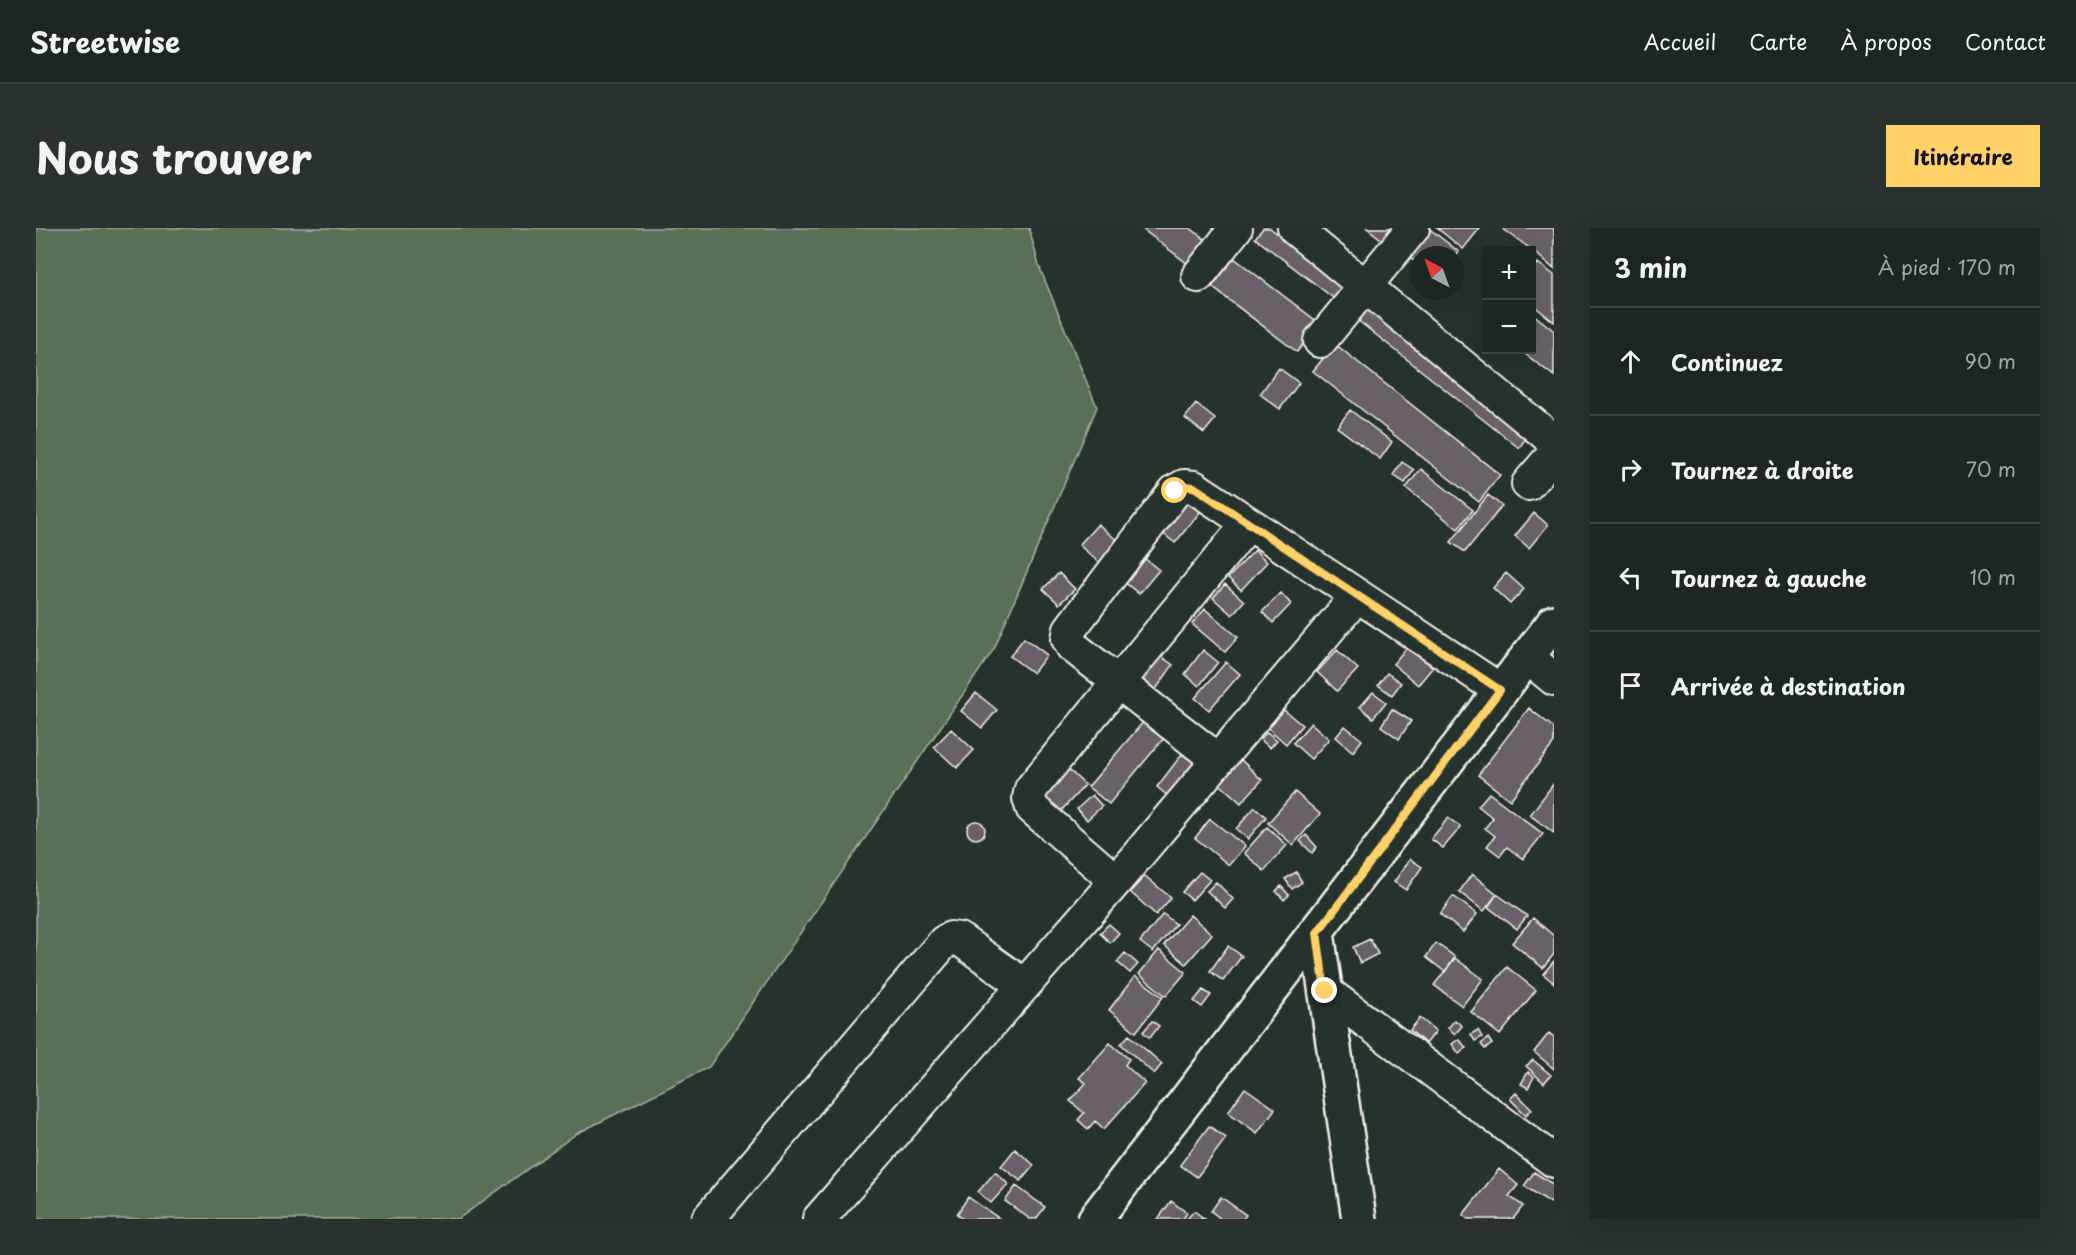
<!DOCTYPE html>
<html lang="fr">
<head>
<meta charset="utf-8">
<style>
	body { margin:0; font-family:"Playpen Sans",sans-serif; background:#29322f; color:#f1f3f6 }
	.controls { position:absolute; right:18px; top:18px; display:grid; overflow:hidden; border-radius:0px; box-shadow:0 6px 24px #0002 }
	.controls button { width:54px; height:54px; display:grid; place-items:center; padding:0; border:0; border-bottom:2px solid #3a4340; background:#1c2622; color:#f1f3f6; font:30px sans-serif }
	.compass { position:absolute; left:1374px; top:18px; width:54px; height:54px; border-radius:50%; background:#1c2622; box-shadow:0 6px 24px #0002; rotate:319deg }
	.stop { position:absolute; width:18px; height:18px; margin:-14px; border:4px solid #ffd166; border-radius:50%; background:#fff }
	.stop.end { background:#ffd166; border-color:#fff; box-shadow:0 2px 6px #0008 }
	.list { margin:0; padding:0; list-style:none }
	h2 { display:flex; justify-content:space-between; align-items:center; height:78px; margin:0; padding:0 24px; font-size:26px }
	h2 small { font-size:20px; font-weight:400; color:#a0a5a5 }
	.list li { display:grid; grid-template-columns:39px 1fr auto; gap:18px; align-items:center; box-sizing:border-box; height:108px; padding:0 24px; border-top:2px solid #3a4340 }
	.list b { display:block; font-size:22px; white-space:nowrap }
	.list em { font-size:20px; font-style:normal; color:#a0a5a5 }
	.icon { flex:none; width:33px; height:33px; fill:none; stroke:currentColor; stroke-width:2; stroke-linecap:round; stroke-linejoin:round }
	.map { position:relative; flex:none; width:1518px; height:991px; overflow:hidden; border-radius:0px }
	header { display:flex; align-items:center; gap:36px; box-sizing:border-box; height:84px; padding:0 30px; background:#1c2622; border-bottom:2px solid #3a4340 }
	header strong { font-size:28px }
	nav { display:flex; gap:33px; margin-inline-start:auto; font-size:21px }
	.intro { display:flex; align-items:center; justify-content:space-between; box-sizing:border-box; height:144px; padding:0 36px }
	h1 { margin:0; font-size:42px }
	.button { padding:15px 27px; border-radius:0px; background:#ffd166; color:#111; font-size:21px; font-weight:700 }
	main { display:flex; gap:36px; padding:0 36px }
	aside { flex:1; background:#1c2622; border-radius:0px; box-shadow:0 6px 24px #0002 }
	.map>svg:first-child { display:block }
	.green { fill:#597156; stroke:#a6b19f; stroke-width:1.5 }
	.building { fill:#696169; stroke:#f4f1e8; stroke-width:1.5 }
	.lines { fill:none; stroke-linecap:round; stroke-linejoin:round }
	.minor-casing { stroke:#f4f1e8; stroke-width:36 }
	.tertiary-casing { stroke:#f4f1e8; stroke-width:38 }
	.minor { stroke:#26332d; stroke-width:32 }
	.tertiary { stroke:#26332d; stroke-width:33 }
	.route { stroke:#ffd166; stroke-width:8 }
</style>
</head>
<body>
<header>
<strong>Streetwise</strong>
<nav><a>Accueil</a><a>Carte</a><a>À propos</a><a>Contact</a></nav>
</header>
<div class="intro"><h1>Nous trouver</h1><a class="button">Itinéraire</a></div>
<main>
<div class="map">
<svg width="1518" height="991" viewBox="0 0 1518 991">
	<rect width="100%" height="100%" fill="#26332d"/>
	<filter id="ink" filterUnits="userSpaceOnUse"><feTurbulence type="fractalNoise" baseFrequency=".0167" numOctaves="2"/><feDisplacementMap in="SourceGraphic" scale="12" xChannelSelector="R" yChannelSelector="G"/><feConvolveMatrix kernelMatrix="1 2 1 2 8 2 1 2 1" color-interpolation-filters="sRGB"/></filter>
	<g filter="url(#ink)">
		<path class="green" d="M0 0H993L1003 38 1061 179 958 421 673 839 540 906 422 991H0Z"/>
		<path class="building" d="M1105 0H1154L1170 12 1152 36Z
			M1227 0H1234L1311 59 1300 72 1219 10Z
			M1331 0H1357L1358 1 1349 14Z
			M1401 0H1444L1427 21Z
			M1466 0H1518V41L1496 22Z
			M1395 2 1423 24 1419 30V27H1383V37L1373 29Z
			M1198 30 1283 95 1261 124 1176 59Z
			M1502 35 1518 47V94L1496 76V43Z
			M1333 75 1495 203 1483 220 1320 91Z
			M1496 85 1518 103V148L1484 122H1496Z
			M1299 116 1464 247 1443 274 1277 143Z
			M1243 140 1263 155 1244 181 1224 166Z
			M1160 176 1179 191 1168 205 1149 190Z
			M1314 182 1356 214 1344 231 1301 199Z
			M1366 234 1378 242 1369 255 1357 247Z
			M1385 241 1437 282 1422 301 1370 260Z
			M1452 267 1466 278 1429 324 1415 314Z
			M1150 273 1164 284 1139 315 1125 304Z
			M1498 285 1512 297 1493 320 1479 308Z
			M1062 296 1084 315 1065 336 1043 317Z
			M1219 322 1231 334 1205 362 1192 350Z
			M1107 329 1123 342 1103 366 1087 353Z
			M1023 345 1039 361 1023 376 1007 361Z
			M1470 345 1488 361 1474 376 1457 360Z
			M1189 356 1208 373 1196 387 1177 370Z
			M1245 365 1255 376 1237 395 1226 384Z
			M1169 381 1202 409 1189 424 1156 396Z
			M988 410 1011 427 997 445 974 428Z
			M1372 418 1397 439 1382 457 1357 436Z
			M1167 422 1182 434 1163 458 1149 446Z
			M1301 422 1322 441 1301 463 1281 444Z
			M1123 427 1137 437 1116 467 1102 457Z
			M1190 434 1204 446 1173 482 1159 470Z
			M1351 445 1365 455 1356 467 1342 457Z
			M1337 464 1350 474 1337 490 1324 479Z
			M940 465 961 482 946 500 925 483Z
			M1493 480 1518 500V515L1474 572 1442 547Z
			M1356 481 1375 493 1363 511 1345 498Z
			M1248 482 1266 497 1250 516 1232 500Z
			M1108 493 1128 510 1073 576 1052 559Z
			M1275 495 1293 511 1275 531 1257 515Z
			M1309 498 1326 512 1317 524 1300 509Z
			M915 501 938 522 921 540 898 519Z
			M1231 504 1241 512 1234 520 1224 511Z
			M1146 526 1158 535 1133 569 1121 559Z
			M1200 527 1226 552 1205 575 1178 551Z
			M1032 541 1049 557 1024 584 1006 569Z
			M1518 555V605L1494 587Z
			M1259 564 1284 586 1257 617 1232 595Z
			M1453 565 1507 606 1487 631 1471 619 1464 628 1451 618 1459 608 1449 600 1457 590 1442 578Z
			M1056 567 1066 578 1051 592 1041 581Z
			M1219 579 1230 589 1212 611 1200 601Z
			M1412 590 1425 599 1407 620 1395 611Z
			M1174 591 1209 618 1193 637 1159 610Z
			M931 602a9 9 0 1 1 18 0a9 9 0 1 1-18 0Z
			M1231 599 1251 617 1228 643 1208 625Z
			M1270 607 1281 619 1276 625 1264 613Z
			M1374 631 1386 639 1370 662 1358 654Z
			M1164 644 1174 652 1156 672 1146 664Z
			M1260 644 1266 654 1256 661 1249 651Z
			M1436 646 1461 666 1448 683 1423 664Z
			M1109 648 1135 670 1120 687 1094 664Z
			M1180 654 1197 671 1189 680 1171 663Z
			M1245 658 1253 667 1248 672 1240 663Z
			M1461 666 1491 688 1481 701 1452 679Z
			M1417 668 1441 686 1427 704 1404 686Z
			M1127 686 1140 696 1117 724 1104 714Z
			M1154 687 1176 706 1150 736 1128 717Z
			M1497 690 1518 708V726L1507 740 1476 715Z
			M1073 696 1083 705 1074 715 1064 705Z
			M1334 711 1342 726 1324 735 1317 719Z
			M1400 715 1419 729 1409 744 1390 729Z
			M1192 718 1206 728 1187 753 1174 743Z
			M1123 722 1150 744 1130 768 1103 746Z
			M1089 725 1102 736 1094 745 1081 734Z
			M1419 730 1447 751 1426 778 1398 757Z
			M1518 733V755L1507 746Z
			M1471 739 1500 762 1464 807 1435 784Z
			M1099 748 1127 769 1100 804 1073 782Z
			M1167 762 1175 767 1166 779 1158 773Z
			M1384 790 1400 803 1390 816 1374 802Z
			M1419 792 1426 798 1419 806 1412 800Z
			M1116 793 1123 798 1114 810 1107 804Z
			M1442 802 1446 809 1439 813 1435 806Z
			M1513 805 1518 809V841L1498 824Z
			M1093 807 1126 836 1118 846 1085 816Z
			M1452 810 1456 816 1449 821 1445 816Z
			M1423 811 1430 820 1423 826 1416 816Z
			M1074 815 1093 831 1089 837 1109 855 1068 901 1059 893 1052 901 1042 892 1048 885 1034 873 1050 855 1043 850Z
			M1497 832 1515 847 1508 855 1490 838Z
			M1492 844 1498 849 1492 860 1485 856Z
			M1209 860 1239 881 1221 905 1192 884Z
			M1480 865 1496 881 1490 887 1474 871Z
			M1173 898 1190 910 1161 949 1144 937Z
			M979 921 998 937 985 953 965 938Z
			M1463 941 1482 957 1473 968 1487 978 1477 991H1432L1427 987Z
			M959 944 972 956 955 975 942 964Z
			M1498 944 1518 957V971L1515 975 1488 958Z
			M980 958 1009 979 1000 991H994L969 973Z
			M932 969 964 991H927L921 986Z
			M1185 969 1210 987 1207 991H1185L1175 983Z
			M1135 973 1151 985 1147 991H1122Z
			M1158 983 1169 991H1151Z"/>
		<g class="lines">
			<g class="minor-casing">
				<path id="minor" d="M1258 0 1518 213
					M1162 48 1200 0
					M1284 113 1377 0
					M1492 256 1518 226
					M1491 429 1518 451
					M1182 532 1036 418 1032 411 1034 401 1139 263 1148 258 1158 259 1464 462
					M1080 653 996 580 993 570 995 561 1212 296
					M1289 763 1518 933
					M672 991 908 714 915 710 923 711 988 757
					M783 991 1080 653 1321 368"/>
			</g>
			<g class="tertiary-casing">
				<path id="tertiary" d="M1281 705 1323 991
					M1059 991 1518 394"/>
			</g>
			<use href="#minor" class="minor"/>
			<use href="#tertiary" class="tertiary"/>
		</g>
	</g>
	<g class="lines" filter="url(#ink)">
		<path class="route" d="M1139 263 1148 258 1158 259 1464 462 1281 705 1289 763"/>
	</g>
</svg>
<div class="controls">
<button>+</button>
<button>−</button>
</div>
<svg class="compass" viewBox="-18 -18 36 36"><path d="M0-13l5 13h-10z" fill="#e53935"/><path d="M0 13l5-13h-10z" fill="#a0a5a5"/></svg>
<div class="stop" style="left:1139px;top:263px"></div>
<div class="stop end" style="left:1289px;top:763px"></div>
</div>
<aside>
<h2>3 min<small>À pied · 170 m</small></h2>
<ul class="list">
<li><svg class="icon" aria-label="ahead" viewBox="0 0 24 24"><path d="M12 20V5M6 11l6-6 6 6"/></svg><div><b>Continuez</b></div><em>90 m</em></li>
<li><svg class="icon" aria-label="right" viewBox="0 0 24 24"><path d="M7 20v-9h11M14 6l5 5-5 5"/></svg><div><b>Tournez à droite</b></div><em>70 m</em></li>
<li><svg class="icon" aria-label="left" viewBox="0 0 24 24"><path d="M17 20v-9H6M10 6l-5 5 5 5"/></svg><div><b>Tournez à gauche</b></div><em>10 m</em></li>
<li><svg class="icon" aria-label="arrive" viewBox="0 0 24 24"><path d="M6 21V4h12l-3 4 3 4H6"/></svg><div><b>Arrivée à destination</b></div></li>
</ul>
</aside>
</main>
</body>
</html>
